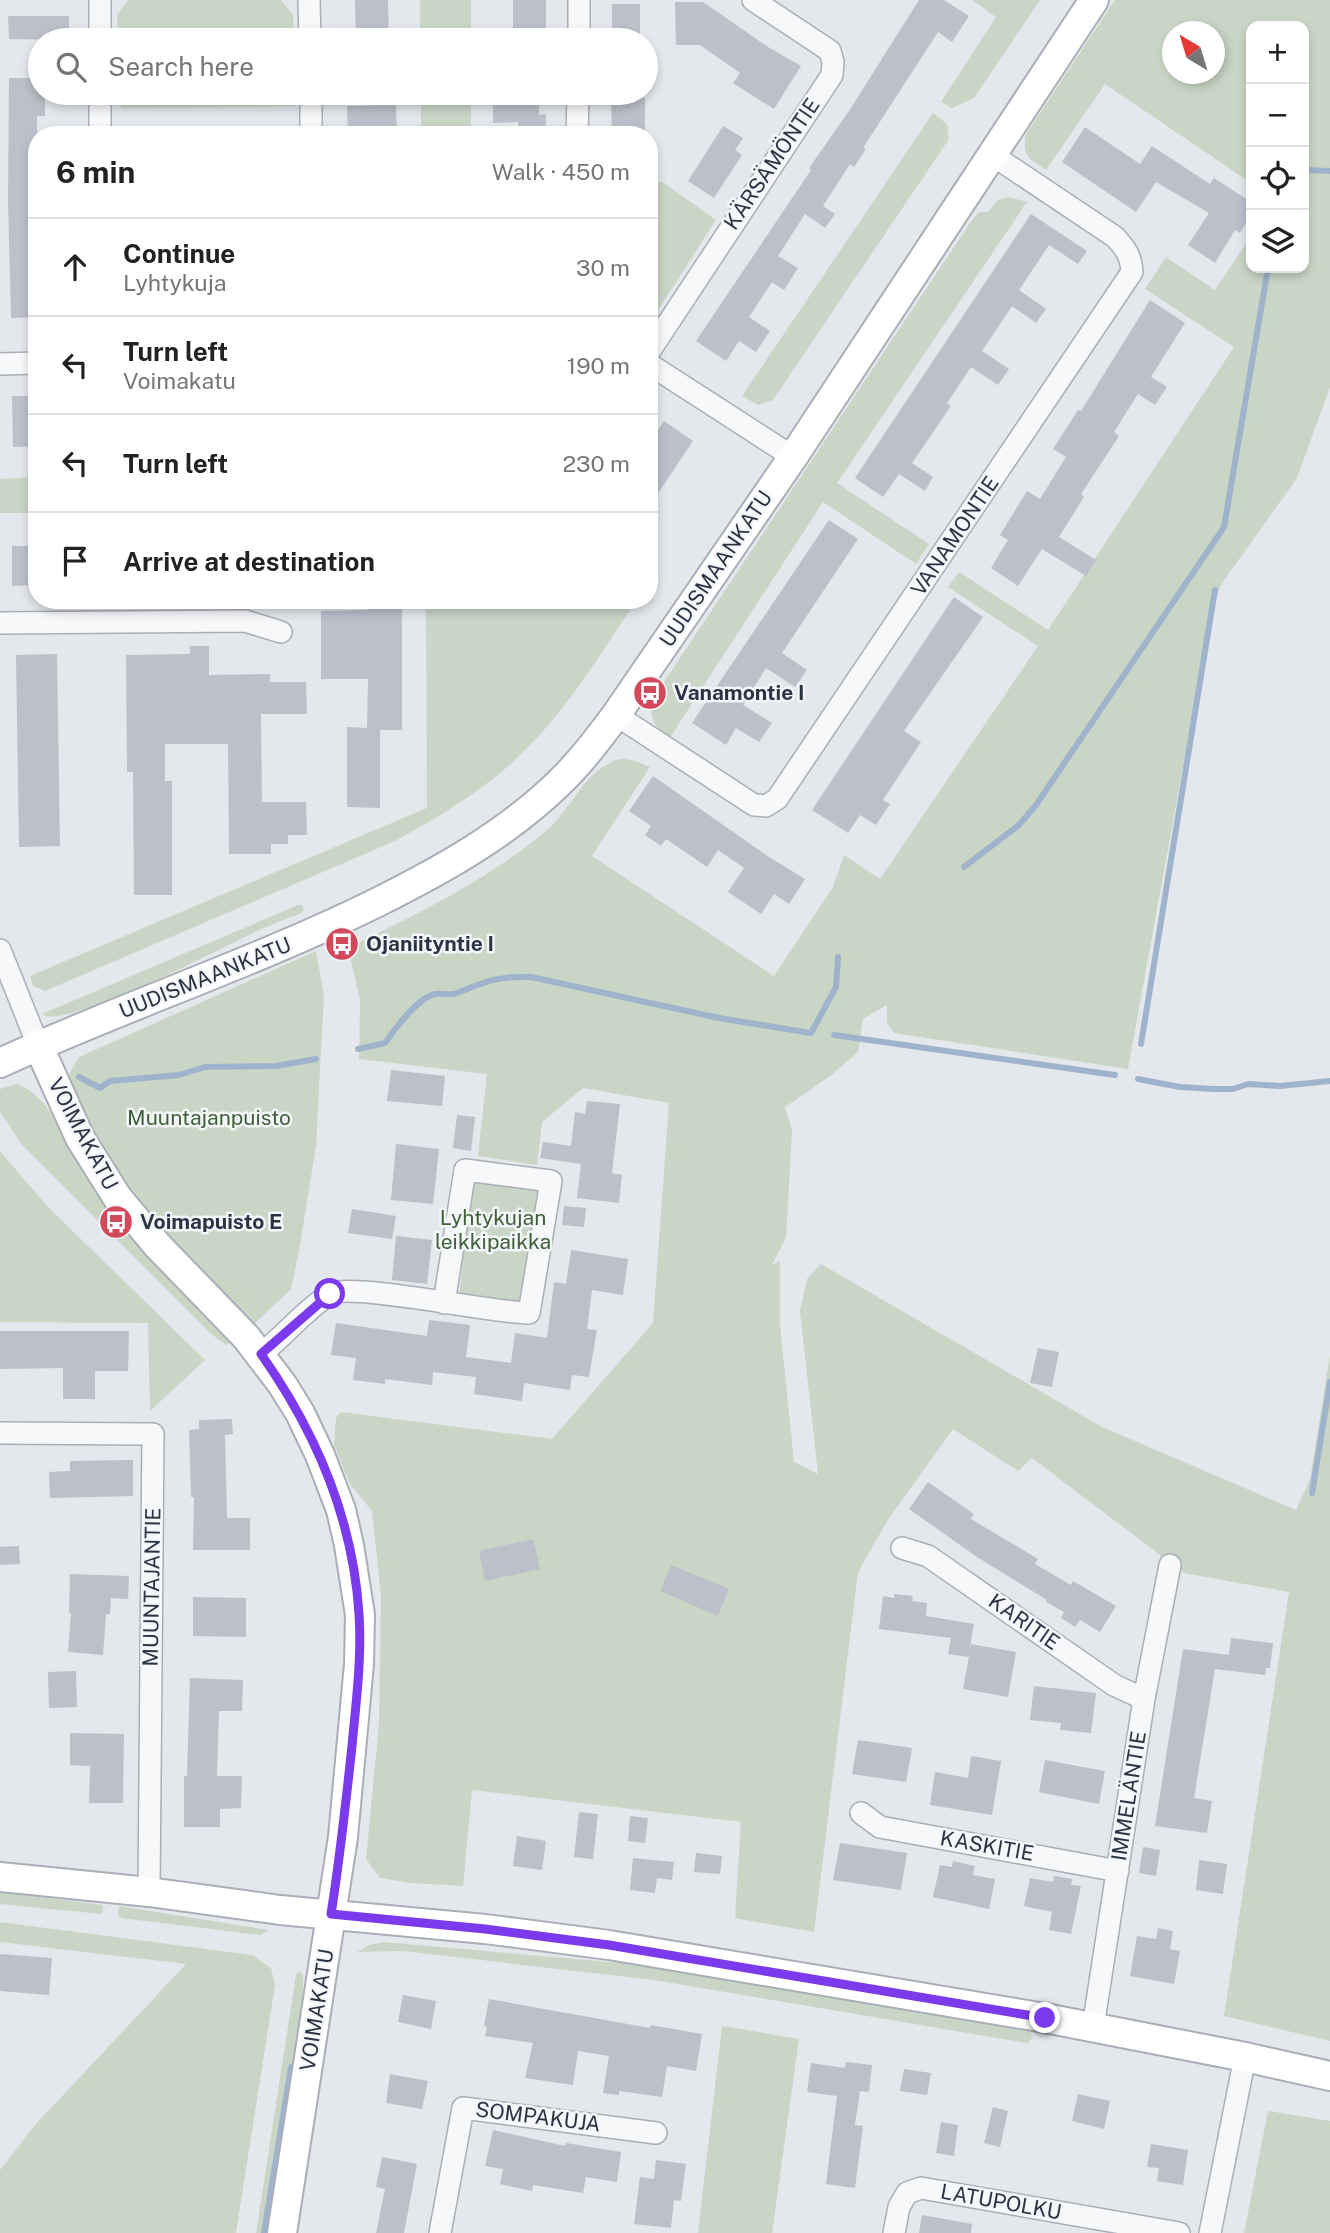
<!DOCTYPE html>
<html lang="en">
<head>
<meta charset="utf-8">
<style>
	body { margin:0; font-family:"Public Sans",sans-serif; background:#f2f2f2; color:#222 }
	.controls { position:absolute; right:21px; top:21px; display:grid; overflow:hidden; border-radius:14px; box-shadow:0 4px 10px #0003 }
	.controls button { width:63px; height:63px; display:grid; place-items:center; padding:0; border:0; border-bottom:2px solid #e0e0e0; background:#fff; color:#222; font:35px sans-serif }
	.compass { position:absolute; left:1162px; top:21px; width:63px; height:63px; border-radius:50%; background:#fff; box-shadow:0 4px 10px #0003; rotate:322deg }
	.stop { position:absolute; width:21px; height:21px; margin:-16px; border:5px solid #7c3aed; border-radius:50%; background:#fff }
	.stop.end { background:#7c3aed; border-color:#fff; box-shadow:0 2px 7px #0008 }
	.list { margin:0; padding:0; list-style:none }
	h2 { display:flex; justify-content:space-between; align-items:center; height:91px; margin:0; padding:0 28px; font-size:30px }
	h2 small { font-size:23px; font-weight:400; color:#767676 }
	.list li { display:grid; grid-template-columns:46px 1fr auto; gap:21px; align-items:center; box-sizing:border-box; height:98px; padding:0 28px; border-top:2px solid #e0e0e0 }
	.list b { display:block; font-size:26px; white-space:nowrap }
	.list p { margin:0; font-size:23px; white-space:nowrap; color:#767676 }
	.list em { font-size:23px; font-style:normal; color:#767676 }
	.icon { flex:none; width:38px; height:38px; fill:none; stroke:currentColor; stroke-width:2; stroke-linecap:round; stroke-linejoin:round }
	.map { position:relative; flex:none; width:1330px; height:2233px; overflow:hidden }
	.search { position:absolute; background:#fff; box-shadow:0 4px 10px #0003; left:28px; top:28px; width:630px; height:77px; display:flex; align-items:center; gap:18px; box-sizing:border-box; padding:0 24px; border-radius:38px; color:#767676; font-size:26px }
	.panel { position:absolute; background:#fff; box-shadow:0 4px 10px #0003; left:28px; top:126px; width:630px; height:483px; border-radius:28px }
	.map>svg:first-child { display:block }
	.green { fill:#c9d6c5; fill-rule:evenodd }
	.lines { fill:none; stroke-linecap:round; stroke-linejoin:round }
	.stream { stroke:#9fb4cc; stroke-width:6 }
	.building { fill:#bbc0ca }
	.street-casing { stroke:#a9aeb7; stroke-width:24 }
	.secondary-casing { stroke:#a9aeb7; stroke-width:32 }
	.street { stroke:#f7f8fa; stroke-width:21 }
	.secondary { stroke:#fff; stroke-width:28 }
	.route { stroke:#7c3aed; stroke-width:9 }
	.labels { text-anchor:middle; stroke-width:5; stroke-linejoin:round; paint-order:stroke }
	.street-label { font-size:21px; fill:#2b3445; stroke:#f4f6f9 }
	.poi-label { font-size:21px; font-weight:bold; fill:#2b3445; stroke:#f4f6f9; text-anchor:start }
	.park-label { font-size:21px; fill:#3f6138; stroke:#f4f6f9 }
</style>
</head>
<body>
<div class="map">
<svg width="1330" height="2233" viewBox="0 0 1330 2233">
	<rect width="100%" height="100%" fill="#e4e7ec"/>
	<path class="green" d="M128 0H281L293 15 294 40H118L117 15Z
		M420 0H471V40H420Z
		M972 0H1040L974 98 952 108 941 102 996 17Z
		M1115 0H1330V387L1297 478 1222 583 1212 606 1128 1069 894 1033 887 1023V1005L863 1019 858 1052 829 1077 785 1107 792 1130 786 1237 772 1265 780 1261V1325L794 1462 818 1474 800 1311 807 1279 821 1264 1102 1427 1296 1510 1310 1479 1330 1355V2041L1224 2016 1289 1592 1184 1573 1032 1458 1018 1471 953 1429 889 1518 858 1572 814 1932 735 1918 741 1822 472 1790 463 1886 411 1883 380 1878 366 1859 379 1724 381 1597 372 1511 350 1484 334 1445 336 1418 341 1412 552 1439 653 1323 669 1103 583 1088 542 1122 537 1165 478 1156 487 1074 359 1059 360 1000 348 948C417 914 488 880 547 830 570 810 584 773 614 761 625 756 639 762 650 767L592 856 774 976 833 887 844 855 880 879 1038 646 948 587 959 572 1048 630 1234 347 1145 289 1166 257 1215 290 1251 236V268H1304V26H1251V183L1105 84 1046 170C1029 158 1022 157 1026 134ZM1172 32H1214V74H1172Z
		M120 93H296V106L121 108Z
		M421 93H471V135H421Z
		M933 113 947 124 949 139 773 400 758 405 742 396Z
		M649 182H662L716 220 649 324Z
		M1009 197 1027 202 837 483 929 544 916 564 823 502 669 739C655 727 649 718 652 700L972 220 979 212H988L998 200Z
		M37 477V513H0V479Z
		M426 600 635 602C593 666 552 734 490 781 460 804 428 823 395 841L45 991 33 986 30 976 427 808Z
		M298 905H302L304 909 301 913C284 920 267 926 251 934 215 951 77 1024 45 1016L42 1014Z
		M316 951 324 996 316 1146 299 1251 291 1289 253 1325C184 1254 90 1174 69 1074L79 1057Z
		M17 1084C52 1097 66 1143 84 1172 122 1235 178 1284 229 1337L232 1341 226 1345 210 1333 23 1146 0 1112V1089Z
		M0 1151 48 1207 205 1360 150 1411 148 1323 0 1322Z
		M472 1181 537 1189 523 1303 459 1297 470 1188Z
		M0 1892 103 1905 102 1914 0 1904Z
		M119 1906 268 1930 261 1935 121 1918 118 1916Z
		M0 1922 252 1955 271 1968 275 1985 236 2233H0V2170L35 2125 186 1964 0 1942Z
		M385 1942 620 1963 953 2016 1029 2031 1033 2038 1027 2043 654 1980 403 1951 357 1952 369 1945Z
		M299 1971 303 1974V2021L268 2233H256L296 1975Z
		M722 2026 799 2039 772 2233H698Z
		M1268 2111 1330 2121V2233H1244Z"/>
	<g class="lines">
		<path class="stream" d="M1304 170 1330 171
			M964 867 1019 825 1036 805 1224 527 1268 268
			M834 1035 1115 1075
			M1141 1044 1215 590
			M358 1049 385 1043C395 1029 417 998 435 994 443 993 450 996 457 993 487 981 497 976 531 977L719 1018 811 1033 836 987 838 957
			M79 1077 100 1088 110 1081 179 1075 205 1067 276 1066 316 1059
			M1138 1079 1180 1087 1214 1089H1233L1248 1084 1280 1086 1330 1081
			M1312 1493 1330 1382
			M264 2233 291 2067"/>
	</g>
	<path class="building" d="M355 0H388L389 40H356Z
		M513 0H546V40H513Z
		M919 0H944L969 16 952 42 938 32 863 148 866 149 854 167 850 164 823 206 835 214 825 228 805 214 778 256 798 268 784 290 772 282 749 317 770 331 756 352 739 341 726 361 696 341 811 170 809 168 849 111Z
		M675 2H703L768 47 801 66 774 109 733 83 740 73 700 45H676Z
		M612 4H640V40H612Z
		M8 16H69V40L9 39Z
		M9 78H40V93H45V116H37V317L11 318 8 202Z
		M611 98H645V135H612Z
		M539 102V115L546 114V135H518V122L493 123V103Z
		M396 105 397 135H348L347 106Z
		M723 126 743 138 735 150 742 155 714 198 688 181Z
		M1085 127 1140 164 1152 146 1210 184 1214 178 1251 202V215L1240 233 1235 230 1215 263 1188 245 1209 213 1156 182 1136 212 1062 162Z
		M1031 214 1087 251 1078 264 1049 245 1019 290 1046 309 1036 323 1012 306 982 351 1009 369 998 385 971 367 947 403 951 406 912 463 933 477 925 491 899 474 883 497 855 478Z
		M1150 300 1185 323 1151 377 1167 387 1155 405 1138 394 1114 432 1119 436 1081 494 1084 497 1059 537 1096 560 1086 576 1042 549 1018 586 991 568 1008 540 1000 535 1027 491 1040 499 1066 457 1053 449 1078 410 1081 411Z
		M12 396H28V410H37V446L13 447Z
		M664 421 693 441 649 507V443Z
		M829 520 858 539 782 653 807 670 795 687 766 668 743 705 772 723 759 742 736 728 726 745 692 723Z
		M12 546H37V585L12 586Z
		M954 597 983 617 904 731 921 742 883 800 890 804 876 825 860 815 848 833 812 810Z
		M368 600H402V730H380V808L347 807V727L367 728 368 679H321V611L368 610Z
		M190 646H209V675L270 674V682H306L307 714H261L262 802H306L307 835H288V844H271V854H229L228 744H165V781H172V895H134L133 772H127L126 655 190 654Z
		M57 654 60 846 19 847 16 655Z
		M653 776 766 855 805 879 789 904 774 894 761 914 728 892 744 868 718 850 707 867 666 839 661 846 645 835 651 826 629 811Z
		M391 1070 445 1076 442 1106 387 1101Z
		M587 1101 620 1104 612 1173 622 1175 619 1203 577 1198 581 1164 540 1158 543 1142 571 1146 575 1112 585 1114Z
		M457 1115 475 1117 471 1151 453 1148Z
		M396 1144 439 1149 433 1204 391 1200Z
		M564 1206 586 1208 584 1227 562 1225Z
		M352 1209 396 1216 392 1239 348 1233Z
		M396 1236 432 1240 427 1284 392 1280Z
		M571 1250 628 1259 623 1295 592 1290 587 1329 597 1330 589 1377 572 1375 570 1390 524 1383 522 1401 474 1394 476 1377 433 1372 432 1385 385 1379V1384L353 1380 356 1358 331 1355 336 1323 427 1336 429 1320 470 1325 466 1357 511 1363 515 1333 547 1338 554 1282 566 1284Z
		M0 1331H129L128 1371H95V1399H63V1368L0 1369Z
		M1038 1348 1059 1352 1052 1387 1030 1383Z
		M232 1419 233 1434 225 1435 227 1518H250V1550H193L194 1497H191L189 1430 199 1429V1420Z
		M133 1460V1496L50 1498 49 1472 70 1471V1461Z
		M928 1482 974 1514 971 1519 1038 1559 1035 1564 1071 1585 1073 1581 1116 1606 1100 1632 1080 1620 1075 1627 1061 1618 1064 1612 1046 1602 1047 1600 977 1557 909 1509Z
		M533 1539 540 1569 485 1581 479 1551Z
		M19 1546 20 1564 0 1565V1547Z
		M671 1565 729 1589 718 1616 660 1591Z
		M70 1574 129 1576 128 1599 111 1598 110 1614H106L103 1655 68 1652 71 1613H69Z
		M894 1594 913 1596 912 1601 927 1603 926 1616 974 1624 969 1652 971 1644 1016 1652 1008 1697 963 1689 969 1657 948 1654 951 1638 879 1629 883 1596 894 1598Z
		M193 1597 246 1598V1637L193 1636Z
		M1231 1638 1273 1643 1270 1668H1266L1265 1675 1215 1669 1194 1798 1212 1801 1207 1833 1155 1826 1183 1649 1229 1655Z
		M76 1671 77 1707 49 1708 48 1672Z
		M190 1678 243 1680 242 1711H219L217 1776H242L241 1808 220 1809V1827H184V1776H187Z
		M1034 1686 1096 1693 1091 1733 1060 1730 1061 1723 1030 1720Z
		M70 1733 124 1734 123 1803H89L90 1766 70 1765Z
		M858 1740 912 1748 906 1782 852 1774Z
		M971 1756 1001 1761 992 1815 930 1805 935 1772 968 1778Z
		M1045 1760 1105 1771 1099 1804 1039 1792Z
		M579 1812 598 1814 593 1859 574 1857Z
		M630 1816 648 1818 645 1843 628 1841Z
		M517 1836 546 1841 542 1870 513 1866Z
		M840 1843 907 1853 901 1890 833 1880Z
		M1143 1847 1160 1850 1156 1876 1139 1873Z
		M696 1853 722 1856 720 1874 694 1872Z
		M633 1858 674 1862 672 1880 657 1878 655 1893 630 1890Z
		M1199 1860 1227 1864 1223 1894 1196 1890Z
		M953 1861 975 1866 973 1875 995 1879 989 1909 933 1897 940 1865 952 1867Z
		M1054 1876 1072 1879 1071 1885 1081 1886 1071 1934 1049 1930 1052 1912 1024 1906 1030 1878 1053 1882Z
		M1158 1928 1173 1931 1170 1949 1180 1951 1174 1984 1130 1976 1137 1936 1156 1939Z
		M0 1954 52 1958 49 1995 0 1991Z
		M403 1995 436 2001 431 2029 398 2022Z
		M489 1999 650 2028 651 2025 702 2034 696 2071 667 2066 662 2097 619 2091V2095L603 2093 609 2056 578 2051 573 2085 525 2078 533 2043 485 2036 487 2027 484 2026Z
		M846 2062 872 2065 869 2092 860 2091 855 2125 863 2126 855 2188 826 2184 837 2096 807 2092 811 2063 845 2068Z
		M904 2069 931 2073 927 2095 900 2091Z
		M390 2074 428 2081 422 2109 386 2103Z
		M1078 2094 1110 2101 1104 2129 1072 2121Z
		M993 2107 1008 2111 1000 2147 984 2143Z
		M941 2122 958 2125 954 2156 936 2153Z
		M493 2130 565 2146 566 2143 621 2152 617 2182 586 2177 583 2193 533 2185 532 2191 500 2184 503 2169 485 2166Z
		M1151 2144 1188 2150 1183 2185 1157 2181 1159 2168 1147 2167Z
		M382 2157 417 2164 404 2233H376L385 2189 376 2187Z
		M656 2160 686 2164 681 2201 674 2200 671 2228 634 2224 640 2177 654 2179Z
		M922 2215 972 2224 971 2233H919Z"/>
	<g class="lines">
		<g class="street-casing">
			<path id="street" d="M100 0V40
				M309 0 310 40
				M579 40V0
				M100 93V135
				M311 93V135
				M577 135 578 93
				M649 352 832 75 833 62 830 51 753 0
				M0 364 37 363
				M649 364 793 457
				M0 623 245 621 281 632
				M616 715 754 805 766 806 777 799 1132 272C1131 256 1126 249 1115 237L991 154
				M0 950 38 1045
				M261 1354C284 1336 305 1310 330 1294 351 1282 493 1313 529 1313L551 1181 465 1170 444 1303
				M0 1433 153 1434 149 1892
				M902 1548 928 1556 1114 1685 1144 1699
				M861 1813 880 1827 1118 1871
				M1093 2027 1144 1699 1170 1565
				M440 2233 463 2108 656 2133
				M894 2233 899 2207 907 2193 921 2188 1179 2233
				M1210 2233 1245 2057"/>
		</g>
		<g class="secondary-casing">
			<path id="secondary" d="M38 1045 80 1138 117 1197 157 1245 246 1337 282 1384 300 1413 320 1455 341 1510 349 1545 360 1615 359 1664 343 1837 282 2233
				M0 1063C124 1006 254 963 376 903 442 870 505 835 558 784 580 763 598 739 616 715L793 457 1094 0
				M0 1877 149 1892 280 1910 485 1929 609 1945 1045 2018 1245 2057 1330 2076"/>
		</g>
		<use href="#street" class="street"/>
		<use href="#secondary" class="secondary"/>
	</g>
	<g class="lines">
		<path class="route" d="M330 1294 261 1354C316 1432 353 1518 359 1614 362 1658 356 1702 352 1746 346 1802 340 1858 331 1914L485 1929 609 1945 1045 2018"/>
	</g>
	<defs>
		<g id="bus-disc" transform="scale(1.75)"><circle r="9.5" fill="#d1495b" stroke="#f4f6f9"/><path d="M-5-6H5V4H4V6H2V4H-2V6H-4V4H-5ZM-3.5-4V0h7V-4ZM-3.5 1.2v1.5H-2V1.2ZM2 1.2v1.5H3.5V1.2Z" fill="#fff"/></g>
	</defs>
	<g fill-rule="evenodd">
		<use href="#bus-disc" x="650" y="693"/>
		<use href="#bus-disc" x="342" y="944"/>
		<use href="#bus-disc" x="116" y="1222"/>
	</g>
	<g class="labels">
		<g class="street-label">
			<text transform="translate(772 164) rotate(-56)" y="7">KÄRSÄMÖNTIE</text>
			<text transform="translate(955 536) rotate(-56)" y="7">VANAMONTIE</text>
			<text transform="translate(716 569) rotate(-56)" y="7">UUDISMAANKATU</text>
			<text transform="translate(205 978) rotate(-22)" y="7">UUDISMAANKATU</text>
			<text transform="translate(83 1134) rotate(62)" y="7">VOIMAKATU</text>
			<text transform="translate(152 1587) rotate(-89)" y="7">MUUNTAJANTIE</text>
			<text transform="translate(1024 1622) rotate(35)" y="7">KARITIE</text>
			<text transform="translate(1129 1796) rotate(-81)" y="7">IMMELÄNTIE</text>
			<text transform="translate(987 1846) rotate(10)" y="7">KASKITIE</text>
			<text transform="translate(317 2010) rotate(-81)" y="7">VOIMAKATU</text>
			<text transform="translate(538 2117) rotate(7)" y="7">SOMPAKUJA</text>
			<text transform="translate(1001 2202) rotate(10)" y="7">LATUPOLKU</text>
		</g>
		<g class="poi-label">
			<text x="674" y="700">Vanamontie I</text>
			<text x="366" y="951">Ojaniityntie I</text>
			<text x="140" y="1229">Voimapuisto E</text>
		</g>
		<g class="park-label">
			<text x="209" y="1125">Muuntajanpuisto</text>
			<text x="493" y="1225">Lyhtykujan<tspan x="493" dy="24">leikkipaikka</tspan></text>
		</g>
	</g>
</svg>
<div class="controls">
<button>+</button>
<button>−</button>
<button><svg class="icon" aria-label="locate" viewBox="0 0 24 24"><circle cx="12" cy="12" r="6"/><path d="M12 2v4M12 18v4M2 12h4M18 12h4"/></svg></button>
<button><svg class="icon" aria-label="layers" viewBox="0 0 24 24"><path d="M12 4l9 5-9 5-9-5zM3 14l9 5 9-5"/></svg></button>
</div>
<svg class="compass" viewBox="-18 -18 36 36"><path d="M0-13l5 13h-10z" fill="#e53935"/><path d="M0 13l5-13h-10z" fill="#767676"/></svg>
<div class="stop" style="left:330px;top:1294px"></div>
<div class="stop end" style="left:1045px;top:2018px"></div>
<div class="search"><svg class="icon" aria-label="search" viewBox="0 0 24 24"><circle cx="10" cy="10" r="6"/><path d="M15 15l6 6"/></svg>Search here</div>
<section class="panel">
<h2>6 min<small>Walk · 450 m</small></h2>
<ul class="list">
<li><svg class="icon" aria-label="ahead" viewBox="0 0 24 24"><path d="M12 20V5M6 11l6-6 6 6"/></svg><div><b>Continue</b><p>Lyhtykuja</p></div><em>30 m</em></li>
<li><svg class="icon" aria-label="left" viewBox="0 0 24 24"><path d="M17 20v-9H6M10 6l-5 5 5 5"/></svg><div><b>Turn left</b><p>Voimakatu</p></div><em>190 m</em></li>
<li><svg class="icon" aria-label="left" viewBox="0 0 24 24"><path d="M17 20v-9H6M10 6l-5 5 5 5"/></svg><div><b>Turn left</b></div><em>230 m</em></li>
<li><svg class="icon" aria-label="arrive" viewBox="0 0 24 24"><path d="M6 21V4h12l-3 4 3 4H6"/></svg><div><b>Arrive at destination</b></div></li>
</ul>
</section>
</div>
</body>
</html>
